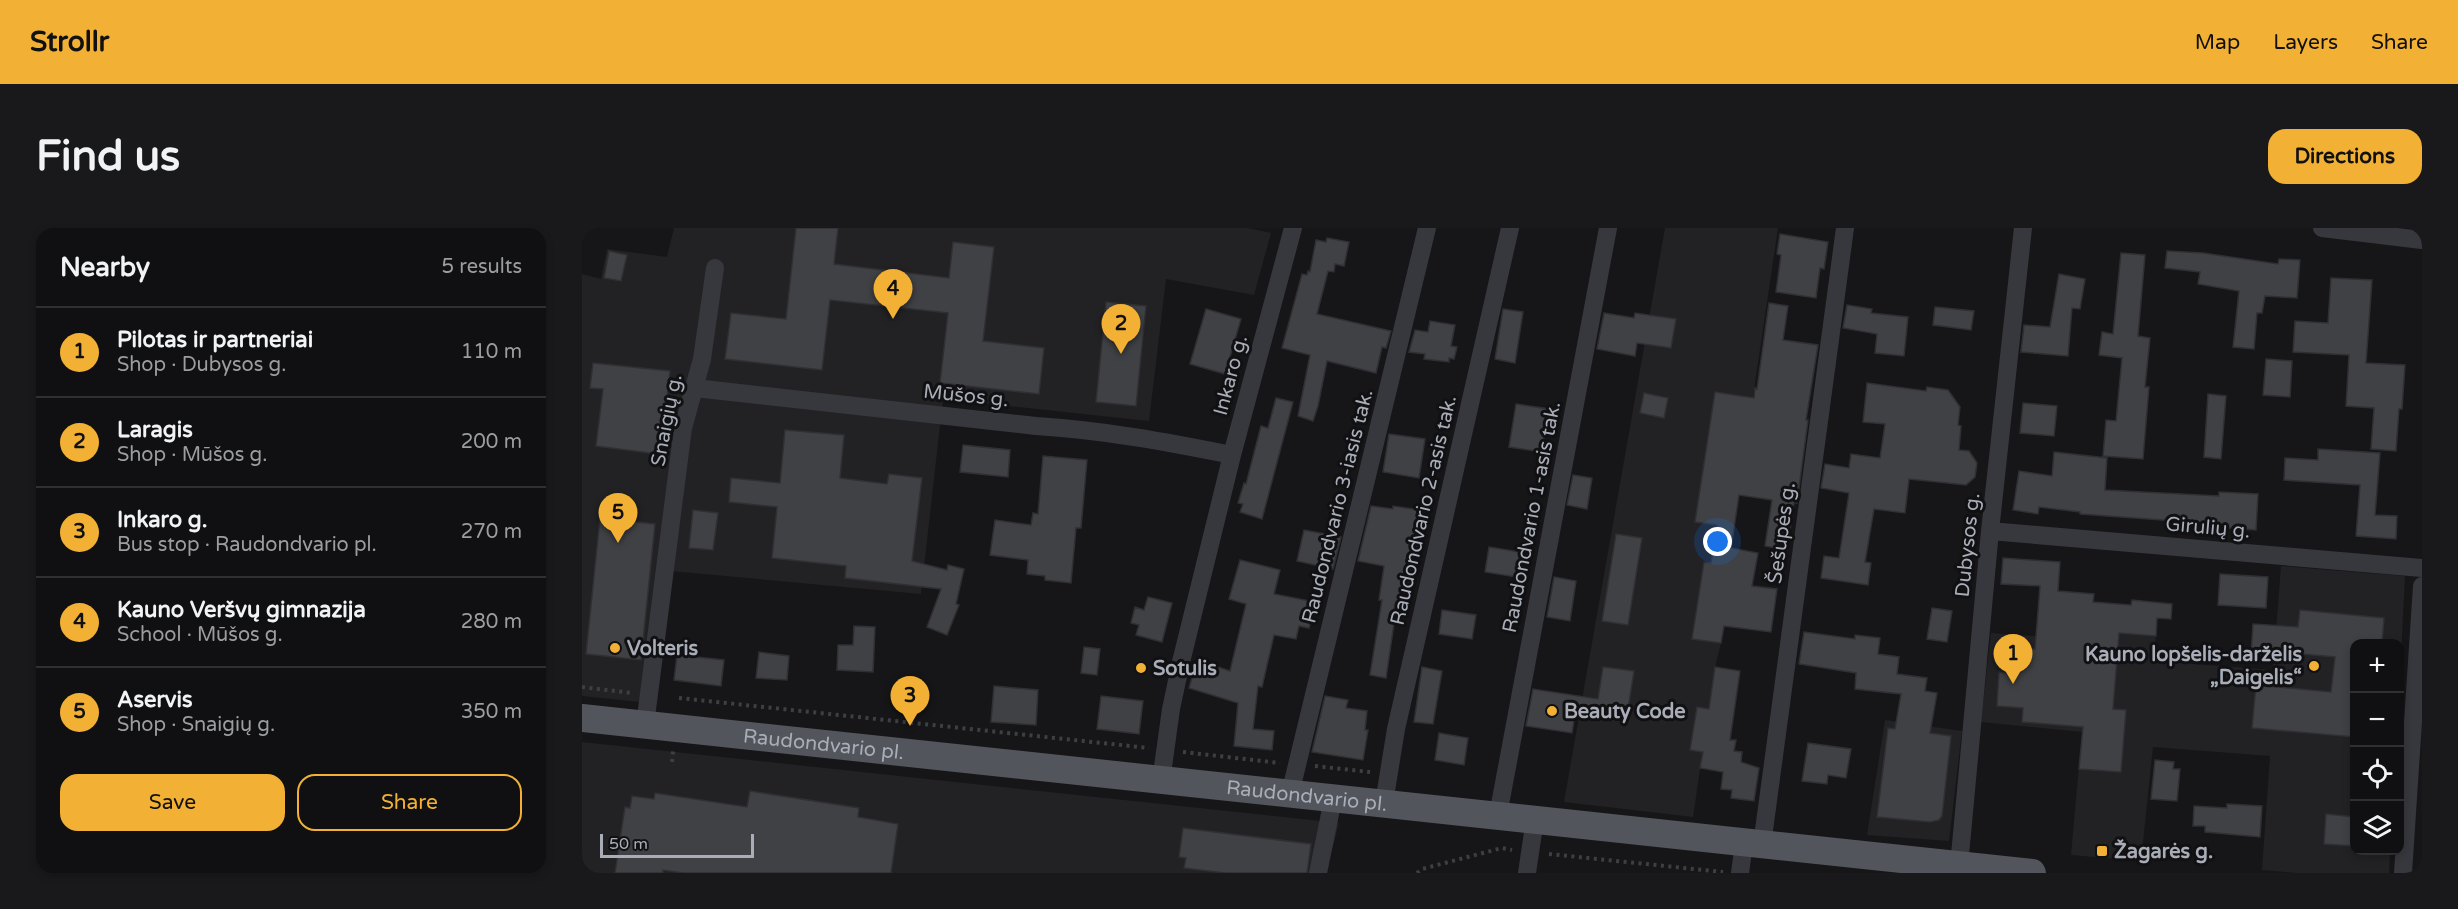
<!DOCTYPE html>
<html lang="en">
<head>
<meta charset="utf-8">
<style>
	body { margin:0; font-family:"Varela Round",sans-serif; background:#19191b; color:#f1f3f6 }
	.controls { position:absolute; right:18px; bottom:18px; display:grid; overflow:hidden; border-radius:12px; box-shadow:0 3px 9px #0003 }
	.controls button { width:54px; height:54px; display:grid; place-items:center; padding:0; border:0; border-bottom:2px solid #303032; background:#101012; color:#f1f3f6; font:30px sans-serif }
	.scale { position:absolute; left:18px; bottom:15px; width:154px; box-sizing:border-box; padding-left:6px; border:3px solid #a8adb8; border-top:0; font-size:16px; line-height:21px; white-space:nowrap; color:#a8adb8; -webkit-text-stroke:4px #111113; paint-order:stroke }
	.you { position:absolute; left:1136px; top:314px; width:21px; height:21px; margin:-15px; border:4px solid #fff; border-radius:50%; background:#1a73e8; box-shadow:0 0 0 9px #1a73e833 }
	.badge { display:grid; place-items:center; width:39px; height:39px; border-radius:50%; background:#f2b134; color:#111; font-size:20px; font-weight:700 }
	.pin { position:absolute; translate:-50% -50px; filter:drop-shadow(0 2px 3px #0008) }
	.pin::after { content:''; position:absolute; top:32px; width:21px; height:18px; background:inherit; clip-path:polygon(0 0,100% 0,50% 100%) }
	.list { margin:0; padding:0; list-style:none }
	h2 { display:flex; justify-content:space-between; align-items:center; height:78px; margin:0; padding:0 24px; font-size:26px }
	h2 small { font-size:20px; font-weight:400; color:#9c9d9f }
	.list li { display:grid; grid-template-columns:39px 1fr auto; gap:18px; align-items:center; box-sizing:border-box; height:90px; padding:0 24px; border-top:2px solid #303032 }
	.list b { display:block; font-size:22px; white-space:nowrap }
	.list p { margin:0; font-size:20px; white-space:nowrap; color:#9c9d9f }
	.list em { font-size:20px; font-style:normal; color:#9c9d9f }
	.actions { display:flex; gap:12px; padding:18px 24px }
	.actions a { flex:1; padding:14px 0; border:2px solid #f2b134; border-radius:18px; text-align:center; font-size:21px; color:#f2b134 }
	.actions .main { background:#f2b134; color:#111 }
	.icon { flex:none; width:33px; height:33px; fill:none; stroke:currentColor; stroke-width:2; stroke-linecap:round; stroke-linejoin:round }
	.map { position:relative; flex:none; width:1840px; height:645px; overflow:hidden; border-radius:18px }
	header { display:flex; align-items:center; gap:36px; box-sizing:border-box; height:84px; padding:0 30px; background:#f2b134; color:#111 }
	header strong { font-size:28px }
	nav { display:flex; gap:33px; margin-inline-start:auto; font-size:21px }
	.intro { display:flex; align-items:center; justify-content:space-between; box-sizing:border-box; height:144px; padding:0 36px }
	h1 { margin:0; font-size:42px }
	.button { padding:15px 27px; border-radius:18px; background:#f2b134; color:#111; font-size:21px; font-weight:700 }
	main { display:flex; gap:36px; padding:0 36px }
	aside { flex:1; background:#101012; border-radius:18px; box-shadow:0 3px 9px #0003 }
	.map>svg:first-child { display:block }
	.built { fill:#222225 }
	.building { fill:#404145; stroke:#303034; stroke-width:1.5 }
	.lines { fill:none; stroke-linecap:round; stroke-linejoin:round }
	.path { stroke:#3d3f44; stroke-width:4; stroke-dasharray:3 4.5; stroke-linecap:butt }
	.minor { stroke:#37383d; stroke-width:18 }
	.primary { stroke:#53555c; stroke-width:28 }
	.poi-dot { fill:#f2b134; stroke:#111113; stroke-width:2 }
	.labels { text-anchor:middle; stroke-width:6; stroke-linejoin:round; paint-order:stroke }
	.street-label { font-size:20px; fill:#a8adb8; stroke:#111113 }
	.poi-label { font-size:20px; font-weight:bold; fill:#a8adb8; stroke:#111113; text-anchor:start }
</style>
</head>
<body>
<header>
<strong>Strollr</strong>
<nav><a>Map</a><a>Layers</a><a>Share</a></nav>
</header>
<div class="intro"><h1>Find us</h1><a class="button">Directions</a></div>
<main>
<aside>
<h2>Nearby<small>5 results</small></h2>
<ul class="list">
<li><span class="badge">1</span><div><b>Pilotas ir partneriai</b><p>Shop · Dubysos g.</p></div><em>110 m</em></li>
<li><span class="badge">2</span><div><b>Laragis</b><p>Shop · Mūšos g.</p></div><em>200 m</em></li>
<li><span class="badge">3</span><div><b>Inkaro g.</b><p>Bus stop · Raudondvario pl.</p></div><em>270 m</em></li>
<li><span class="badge">4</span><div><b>Kauno Veršvų gimnazija</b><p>School · Mūšos g.</p></div><em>280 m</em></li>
<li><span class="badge">5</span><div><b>Aservis</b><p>Shop · Snaigių g.</p></div><em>350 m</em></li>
</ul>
<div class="actions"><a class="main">Save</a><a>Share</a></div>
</aside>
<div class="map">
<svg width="1840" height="645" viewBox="0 0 1840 645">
	<rect width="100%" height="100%" fill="#161618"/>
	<path class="built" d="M92 0H666L689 5 672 67 584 51 567 193 361 171 339 366 77 342 58 474 0 468V46L19 51 25 21 85 29Z
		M1083 0H1196L1146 337 1151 338 1139 415 1133 439 1111 589 982 574Z
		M1699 338 1823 348 1818 448V416H1772V622L1808 623 1807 645H1715L1680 642 1688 528 1571 519 1559 633 1489 627 1500 504 1399 494 1409 405 1482 410 1510 385 1575 390 1572 433 1691 442Z
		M1303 492 1380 503 1367 613 1285 607Z
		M0 514 757 595 744 645H0Z"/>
	<path class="building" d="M214 0H256L252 36 367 50 371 14 412 19 401 113 462 120 457 166 358 155 366 85 248 72 240 142 143 131 149 85 204 91Z
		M1198 6 1246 14 1242 41 1238 40 1234 70 1194 64 1199 27 1195 26Z
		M745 10 767 14 762 38 753 36 752 44 746 43 735 86 809 103 804 120 800 119 794 145 745 133 736 178 731 193 716 188 728 127 700 120 720 46 725 47 726 43 728 44 734 12 744 14Z
		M27 23 45 27 39 53 22 50Z
		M1585 23 1621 25 1696 36 1697 31 1718 32 1715 70 1683 68 1680 85H1675L1672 121 1651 119 1657 63 1616 56 1618 44 1583 40Z
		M1539 25 1563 27 1556 108 1568 110 1563 159H1567L1561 231 1521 228 1524 192 1534 193 1540 130 1517 127 1520 104 1531 106Z
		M1477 46 1503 51 1498 81 1490 80 1486 128 1439 124 1442 97 1468 99Z
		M1749 50 1790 52 1784 135 1823 137 1820 181H1817L1814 223 1789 221 1792 180 1764 178 1767 127 1711 124 1713 93 1746 95Z
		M524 74 564 78 554 178 514 174Z
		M1187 75 1206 78 1201 112 1236 117 1224 192H1226L1215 275H1212L1205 322 1183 318 1190 272 1157 267 1149 320 1176 325 1170 358 1195 361 1189 404 1142 398 1139 415 1110 411 1122 334 1129 335 1135 297 1113 294 1133 164 1172 170 1173 160 1175 161Z
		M1265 77 1290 81 1289 85 1326 89 1322 128 1293 125 1295 106 1261 100Z
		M1353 79 1392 83 1389 102 1351 97Z
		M624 81 659 91 643 146 608 136Z
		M921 81 941 84 933 135 913 131Z
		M1022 85 1052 90 1053 85 1094 91 1089 120 1055 115 1053 128 1015 121Z
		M848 93 873 97 869 118 875 119 872 131 867 130V134L842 131 843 126 827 124 833 102 846 104Z
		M1684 131 1710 133 1708 169 1681 167Z
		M11 135 88 143 84 177 90 178 83 227 14 218 21 161 8 160Z
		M1285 155 1344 163 1345 159 1366 162 1378 179 1376 197 1379 198 1377 222 1387 223 1395 235 1393 249 1384 257 1327 251 1323 285 1292 281 1283 334 1289 335 1286 357 1239 350 1242 328 1257 330 1267 265 1239 260 1243 236 1267 240 1269 226 1298 230 1303 196 1281 194Z
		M1062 165 1086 170 1082 190 1058 185Z
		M1626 166 1644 168 1639 231 1622 229Z
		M694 170 711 174 680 291 658 284 661 276 656 275 662 255 664 256 679 198 686 200Z
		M1441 175 1475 178 1472 208 1438 205Z
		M934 176 967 181 960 224 927 219Z
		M203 202 262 207 258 250 305 256 307 246 340 250 330 333 365 342 366 337 382 341 374 376 377 377 365 407 345 399 359 361 263 350 264 338 190 330 195 279 147 274 149 250 198 255Z
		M807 206 843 211 837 250 801 244Z
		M381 217 428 222 426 249 378 244Z
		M1736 221 1798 225 1793 287 1815 288 1814 311 1774 308 1778 257 1702 252 1703 230 1736 232Z
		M1472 224 1525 230 1523 262 1637 268V264L1676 266 1674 302 1635 299V296L1498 286V284L1457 279 1456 286 1431 282 1437 243 1470 248Z
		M461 228 505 232 499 300H494L489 355 463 352V348L445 346 446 332 408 327 413 292 449 297 451 285 456 286Z
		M991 247 1010 250 1005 281 985 277Z
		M789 278 811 281V278L845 283 838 325 832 324 824 376 815 375 804 450 788 447 800 372H797L802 338 776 333Z
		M111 282 136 285 131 322 107 320Z
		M18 290 73 296 59 432 4 426Z
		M722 302 759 309 751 341 715 333Z
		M1034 306 1060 310 1046 397 1020 393Z
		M907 319 938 324 934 349 903 344Z
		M1421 330 1478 334 1476 363 1512 366 1511 374 1549 377 1550 372 1590 376 1589 391 1575 390 1574 408 1537 405 1531 481 1544 482 1539 544 1497 541 1501 499 1440 494 1441 480 1415 478 1417 444 1423 445 1425 419 1453 421 1458 358 1419 356Z
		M658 332 698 342 692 366 733 374 727 400 717 398 714 411 692 407 680 459 676 458 671 501 692 503 690 522 652 518 656 475 607 460 615 432 648 443 664 376 647 371Z
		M1638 346 1686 349 1684 380 1636 377Z
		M972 349 994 353 988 393 965 389Z
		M566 369 590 375 580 414 554 407 557 397 549 395 553 379 562 382Z
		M1350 380 1370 383 1365 414 1345 411Z
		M860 382 894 387 890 411 857 406Z
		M1718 382 1802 390 1800 416H1773L1771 466H1773V509L1670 500 1674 457 1749 464 1753 429 1686 423 1685 428 1669 427 1671 396 1716 399Z
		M272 398 293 399 291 444 255 442 256 417H271Z
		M1222 404 1273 411V407L1298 410 1296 426 1317 429 1315 446 1345 450 1343 463 1355 465 1348 505 1369 508 1360 588 1357 592 1348 594 1295 589 1306 500 1313 501 1319 466 1273 461 1274 445 1217 436Z
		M502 419 518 421 515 447 499 445Z
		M177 424 207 428 205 452 174 450Z
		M95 427 142 432 139 458 92 452Z
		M840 439 860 443 851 496 832 494Z
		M1021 439 1052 443 1044 494 993 486 990 505 944 498 951 461 1016 471Z
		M1133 439 1158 443 1148 512H1154L1152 523 1160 524 1159 534 1177 540 1172 573 1149 570 1150 562 1139 561 1141 544 1118 540 1121 524 1108 522 1115 479 1127 481Z
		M412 458 456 462 454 497 409 494Z
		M519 468 561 473 557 506 515 501Z
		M743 468 766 472 764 480 785 483 783 502H786L781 532 730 524Z
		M857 505 886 510 882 537 853 532Z
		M1226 515 1269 521 1264 550 1246 547 1245 556 1220 553Z
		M1573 532 1592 534 1591 541H1598L1595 573 1569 571Z
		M168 563 277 580 276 589 316 596 309 645H101L81 642V645H33L43 579 48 580 50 568 72 571 73 565 165 579Z
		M1645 576 1680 578 1678 609 1623 604V598H1611L1612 578 1645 580Z
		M1744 586 1773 589V618L1742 616Z
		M601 600 729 616 725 645H643L602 640 604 630 597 629Z"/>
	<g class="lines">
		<path class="path" d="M0 459 50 465
			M97 470 567 520
			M601 524 698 535
			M90 534 91 523
			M733 538 788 544
			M967 626 1141 644
			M835 645 840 641 920 620 930 622"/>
		<path class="minor" d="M1740 0 1840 12
			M113 160 454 198C520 202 585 214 650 227
			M1408 303 1840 340
			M63 497 101 200 120 131 133 40
			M579 553 589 481 599 434 650 227 711 0
			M708 566 845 0
			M802 575 814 501 928 0
			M916 587 1026 0
			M1180 617 1263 0
			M1377 638 1408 303 1441 0
			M736 645 751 571
			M945 645 953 591
			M1158 645 1162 615
			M1821 645 1840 358"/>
		<path class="primary" id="s1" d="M0 490 1450 645"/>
	</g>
	<g class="poi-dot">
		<circle cx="33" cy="420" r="6"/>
		<circle cx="1732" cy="438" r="6"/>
		<circle cx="559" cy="440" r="6"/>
		<circle cx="970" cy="483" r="6"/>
		<rect x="1514" y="617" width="12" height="12" rx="3"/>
	</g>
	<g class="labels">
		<g class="street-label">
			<text transform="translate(648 147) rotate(-75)" y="7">Inkaro g.</text>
			<text transform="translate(384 167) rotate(6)" y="7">Mūšos g.</text>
			<text transform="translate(84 192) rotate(-79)" y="7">Snaigių g.</text>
			<text transform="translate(755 278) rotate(-76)" y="7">Raudondvario 3-iasis tak.</text>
			<text transform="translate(841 282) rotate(-77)" y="7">Raudondvario 2-asis tak.</text>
			<text transform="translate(949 289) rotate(-79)" y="7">Raudondvario 1-asis tak.</text>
			<text transform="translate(1626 299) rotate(5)" y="7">Girulių g.</text>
			<text transform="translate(1199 305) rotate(-82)" y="7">Šešupės g.</text>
			<text transform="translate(1385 317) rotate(-84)" y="7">Dubysos g.</text>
			<text dy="7" stroke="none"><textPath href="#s1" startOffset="243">Raudondvario pl.</textPath></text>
			<text dy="7" stroke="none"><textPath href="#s1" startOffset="729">Raudondvario pl.</textPath></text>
		</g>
		<g class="poi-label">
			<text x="45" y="427">Volteris</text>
			<text x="1720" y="433" text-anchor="end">Kauno lopšelis-darželis<tspan x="1720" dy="23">„Daigelis“</tspan></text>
			<text x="571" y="447">Sotulis</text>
			<text x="982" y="490">Beauty Code</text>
			<text x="1532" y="630">Žagarės g.</text>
		</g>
	</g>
</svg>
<div class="controls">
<button>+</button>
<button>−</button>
<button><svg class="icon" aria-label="locate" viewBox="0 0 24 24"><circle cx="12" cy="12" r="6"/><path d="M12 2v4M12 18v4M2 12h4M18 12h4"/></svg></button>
<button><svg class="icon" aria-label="layers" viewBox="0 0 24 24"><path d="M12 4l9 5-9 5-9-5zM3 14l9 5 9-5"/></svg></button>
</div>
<div class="scale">50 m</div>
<div class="you"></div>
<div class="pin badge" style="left:1431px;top:456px">1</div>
<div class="pin badge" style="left:539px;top:126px">2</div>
<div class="pin badge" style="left:328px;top:498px">3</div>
<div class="pin badge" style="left:311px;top:91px">4</div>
<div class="pin badge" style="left:36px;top:315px">5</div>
</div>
</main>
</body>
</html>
